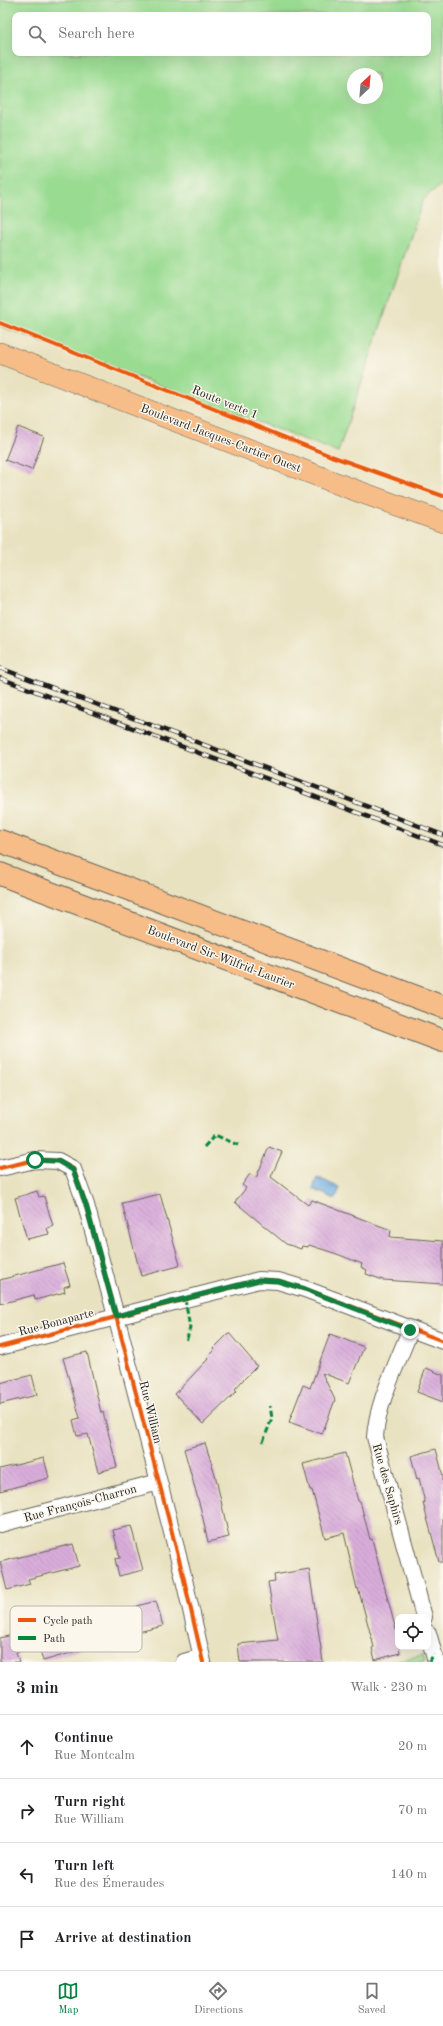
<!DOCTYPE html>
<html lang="en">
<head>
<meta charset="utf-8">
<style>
	body { margin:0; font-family:"Old Standard TT",serif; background:#f2f2f2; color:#202124 }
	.controls { position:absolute; right:12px; bottom:12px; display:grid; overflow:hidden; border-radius:8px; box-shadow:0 4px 16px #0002 }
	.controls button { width:36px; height:36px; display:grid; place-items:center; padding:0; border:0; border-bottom:1px solid #e0e0e0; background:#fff; color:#202124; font:20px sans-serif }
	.compass { position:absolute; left:347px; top:68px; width:36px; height:36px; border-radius:50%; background:#fff; box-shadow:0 4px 16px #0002; rotate:26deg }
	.stop { position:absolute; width:12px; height:12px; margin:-9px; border:3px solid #0b8043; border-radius:50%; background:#fff }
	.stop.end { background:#0b8043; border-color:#fff; box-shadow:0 1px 4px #0008 }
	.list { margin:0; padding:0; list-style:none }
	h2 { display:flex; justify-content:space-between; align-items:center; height:52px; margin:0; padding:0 16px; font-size:17px }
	h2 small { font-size:13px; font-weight:400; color:#757577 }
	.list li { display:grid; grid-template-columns:26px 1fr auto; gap:12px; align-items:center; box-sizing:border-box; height:64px; padding:0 16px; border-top:1px solid #e0e0e0 }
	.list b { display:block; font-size:15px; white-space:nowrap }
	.list p { margin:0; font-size:13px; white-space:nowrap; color:#757577 }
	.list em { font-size:13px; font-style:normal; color:#757577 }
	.icon { flex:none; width:22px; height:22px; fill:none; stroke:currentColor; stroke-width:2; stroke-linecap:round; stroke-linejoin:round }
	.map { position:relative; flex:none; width:443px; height:1662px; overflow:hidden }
	.search { position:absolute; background:#fff; box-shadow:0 4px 16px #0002; left:12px; right:12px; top:12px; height:44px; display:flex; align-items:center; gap:10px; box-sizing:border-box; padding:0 14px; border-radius:8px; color:#757577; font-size:15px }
	.sheet { height:308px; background:#fff }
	nav { display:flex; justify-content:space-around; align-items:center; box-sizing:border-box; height:56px; border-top:1px solid #e0e0e0; background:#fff; font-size:11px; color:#757577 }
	nav a { display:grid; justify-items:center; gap:2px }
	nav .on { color:#0b8043 }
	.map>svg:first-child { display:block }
	.green { fill:#9adb92; stroke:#5b7c57; fill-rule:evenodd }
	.park { fill:url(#park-tufts); stroke:#5b7c57 }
	.water { fill:url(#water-ripples); stroke:#46647e }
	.building { fill:url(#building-back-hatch) }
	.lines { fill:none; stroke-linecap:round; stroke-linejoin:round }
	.minor-casing { stroke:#646156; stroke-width:18 }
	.major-casing { stroke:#646156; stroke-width:22 }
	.highway-casing { stroke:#646156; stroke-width:24 }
	.minor { stroke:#fff; stroke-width:16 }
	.major { stroke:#f7bd88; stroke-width:21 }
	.highway { stroke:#f7bd88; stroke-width:22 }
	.rail-casing { stroke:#1c1c1c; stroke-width:4.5 }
	.rail { stroke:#fbf7ec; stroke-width:3; stroke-dasharray:9; stroke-linecap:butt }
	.quiet { stroke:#00873e; stroke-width:3; stroke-dasharray:6 3; stroke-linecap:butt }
	.cycleway-casing { stroke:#fbf7ec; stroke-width:6 }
	.cycleway { stroke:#e8590c; stroke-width:4 }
	.route { stroke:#0b8043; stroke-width:5 }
	.labels { text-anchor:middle; stroke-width:3; stroke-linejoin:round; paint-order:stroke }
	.street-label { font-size:12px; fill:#1c1c1c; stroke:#fbf7ec }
	.key { fill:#fbf7ec; stroke:#b8b5ae; stroke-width:1 }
	.key-label { font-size:11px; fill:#1c1c1c }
</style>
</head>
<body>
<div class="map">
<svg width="443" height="1662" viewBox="0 0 443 1662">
	<defs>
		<pattern id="park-tufts" width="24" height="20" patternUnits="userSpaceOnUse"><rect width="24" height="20" fill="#9adb92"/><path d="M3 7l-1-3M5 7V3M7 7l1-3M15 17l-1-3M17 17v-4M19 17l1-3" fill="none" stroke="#84bb7d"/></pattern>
		<pattern id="water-ripples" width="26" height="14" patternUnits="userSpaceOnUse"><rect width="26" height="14" fill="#6fabe0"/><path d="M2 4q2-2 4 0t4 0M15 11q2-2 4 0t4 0" fill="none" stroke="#5a8ab5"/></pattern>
		<pattern id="building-back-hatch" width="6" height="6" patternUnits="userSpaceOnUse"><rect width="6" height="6" fill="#d9addb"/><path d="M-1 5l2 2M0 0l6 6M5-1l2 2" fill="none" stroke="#ba94bb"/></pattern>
	</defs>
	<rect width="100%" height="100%" fill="#fbf7ec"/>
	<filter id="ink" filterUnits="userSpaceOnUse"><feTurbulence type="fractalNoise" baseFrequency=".025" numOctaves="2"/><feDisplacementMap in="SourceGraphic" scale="8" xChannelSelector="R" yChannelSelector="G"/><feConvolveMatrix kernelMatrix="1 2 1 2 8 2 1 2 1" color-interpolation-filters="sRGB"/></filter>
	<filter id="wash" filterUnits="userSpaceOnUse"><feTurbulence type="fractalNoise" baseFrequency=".012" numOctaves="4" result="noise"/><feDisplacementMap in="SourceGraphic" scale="16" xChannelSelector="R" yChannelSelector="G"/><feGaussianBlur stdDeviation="0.9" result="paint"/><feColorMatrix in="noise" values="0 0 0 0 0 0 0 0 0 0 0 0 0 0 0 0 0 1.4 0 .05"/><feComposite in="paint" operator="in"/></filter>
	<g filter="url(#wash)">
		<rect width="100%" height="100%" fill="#e9e2c1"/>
		<path class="green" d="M0 0H443V182L423 200 338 452 0 326ZM15 15H428V53H15ZM353 74H377V98H353Z"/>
		<path class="park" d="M423 1655 425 1662H389Z"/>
		<path class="water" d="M319 1178 340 1188 335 1199 313 1189 316 1179Z"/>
		<g id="blocks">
			<path class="building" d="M18 427 44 437 32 470 5 460Z
				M269 1147 282 1152 271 1177 308 1205 312 1200 391 1230 390 1237 443 1241V1284L383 1280 366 1274 367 1270 361 1267 362 1264 337 1254 309 1245 308 1247 302 1246 301 1249 286 1244 235 1202 246 1188 242 1185 250 1174 256 1178Z
				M37 1191 39 1197 44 1196 53 1226 47 1228 49 1234 27 1239 15 1198Z
				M160 1194 180 1265 179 1266 141 1276 122 1203Z
				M63 1263 70 1285 64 1287 65 1292 35 1300 34 1295 0 1304V1280Z
				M229 1333 257 1366 242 1381 235 1389 237 1391 203 1424 175 1394 208 1359 207 1358 214 1351 213 1349Z
				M330 1334 364 1347 349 1383 322 1373 335 1400 322 1434 289 1422 303 1385 310 1388Z
				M87 1352 101 1413 103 1412 117 1467 98 1472 88 1434 77 1436 73 1420 80 1418 63 1358Z
				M426 1368 443 1375V1402L417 1392Z
				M32 1375 37 1395 0 1404V1383Z
				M205 1443 215 1474 229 1537 208 1542 201 1510 184 1449Z
				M436 1449 443 1476V1562H439L423 1503H425L419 1478 417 1479 411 1456Z
				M345 1453 358 1501H360L370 1539H372L398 1638 400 1653 375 1660 372 1648 374 1647 358 1588 357 1589 344 1533 325 1538 312 1490H310L303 1464Z
				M44 1458 49 1478 0 1491V1469Z
				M131 1526 143 1570 119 1576 115 1559 120 1558 113 1530Z
				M73 1544 79 1566 28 1579 30 1584 7 1590 0 1562Z
				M309 1569 323 1662H240L238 1644 278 1640 268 1582 275 1581 274 1575Z
				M156 1601 163 1626 134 1633 128 1636V1639L115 1642V1640L43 1661 39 1646 16 1652 19 1662H0V1638L58 1624 59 1627 96 1617V1619L138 1609 137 1606Z"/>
		</g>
	</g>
	<g filter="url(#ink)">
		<use href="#blocks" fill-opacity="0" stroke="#646156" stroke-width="1"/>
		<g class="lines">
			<g class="minor-casing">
				<path id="minor" d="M0 1168 35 1160 58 1161 73 1169 86 1205 116 1316 182 1571 203 1662
					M410 1330C398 1363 377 1402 375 1437L424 1617
					M0 1347 259 1280 278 1281 305 1289 443 1341
					M0 1524 159 1482
					M428 1633 436 1662
					M184 1662 202 1657"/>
			</g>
			<g class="major-casing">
				<path id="major" d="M0 353 349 488 443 522"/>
			</g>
			<g class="highway-casing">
				<path id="highway" d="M0 841 443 1007
					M0 874 443 1041"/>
			</g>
			<use href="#minor" class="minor"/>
			<use href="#major" class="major"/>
			<use href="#highway" class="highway"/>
			<g class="rail-casing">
				<path id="rail" d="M0 668 443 835
					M0 678 443 845"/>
			</g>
			<use href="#rail" class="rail"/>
			<path class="quiet" d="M204 1147 215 1135 238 1145
				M185 1299 190 1328 186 1342
				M263 1442 272 1418 270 1406
				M429 1662 434 1654"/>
			<g class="cycleway-casing">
				<path id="cycleway" d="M0 323 331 456 443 496
					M0 1168 35 1160 58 1161 73 1169 86 1205 116 1316 182 1571 203 1662
					M0 1347 259 1280 278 1281 305 1289 443 1341"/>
			</g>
			<use href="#cycleway" class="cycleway"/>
		</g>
	</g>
	<g class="lines" filter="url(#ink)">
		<path class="route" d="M35 1160 58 1161 73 1170 86 1205 116 1316 259 1280 278 1281 305 1289 410 1330"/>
	</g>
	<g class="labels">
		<g class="street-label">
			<text transform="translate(225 402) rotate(22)" y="4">Route verte 1</text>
			<text transform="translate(221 438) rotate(21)" y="4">Boulevard Jacques-Cartier Ouest</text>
			<text transform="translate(221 957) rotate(21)" y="4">Boulevard Sir-Wilfrid-Laurier</text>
			<text transform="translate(56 1322) rotate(-15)" y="4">Rue Bonaparte</text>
			<text transform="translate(151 1412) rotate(76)" y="4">Rue William</text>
			<text transform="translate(388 1484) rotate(74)" y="4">Rue des Saphirs</text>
			<text transform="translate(80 1503) rotate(-15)" y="4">Rue François-Charron</text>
		</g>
	</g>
	<rect x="10" y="1606" width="132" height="46" rx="6" class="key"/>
	<rect x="18" y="1618" width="18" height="4" fill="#e8590c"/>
	<rect x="18" y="1636" width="18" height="4" fill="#00873e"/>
	<g class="key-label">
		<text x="43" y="1624">Cycle path</text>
		<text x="43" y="1642">Path</text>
	</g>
</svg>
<div class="controls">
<button><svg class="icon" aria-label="locate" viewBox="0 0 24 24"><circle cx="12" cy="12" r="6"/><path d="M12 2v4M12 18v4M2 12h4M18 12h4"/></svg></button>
</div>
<svg class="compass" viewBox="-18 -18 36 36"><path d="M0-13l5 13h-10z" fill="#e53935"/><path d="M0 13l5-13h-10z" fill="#757577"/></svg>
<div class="stop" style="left:35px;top:1160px"></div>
<div class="stop end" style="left:410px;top:1330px"></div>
<div class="search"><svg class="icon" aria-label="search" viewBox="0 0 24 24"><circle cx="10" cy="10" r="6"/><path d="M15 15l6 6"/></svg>Search here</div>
</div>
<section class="sheet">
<h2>3 min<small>Walk · 230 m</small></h2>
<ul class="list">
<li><svg class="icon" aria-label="ahead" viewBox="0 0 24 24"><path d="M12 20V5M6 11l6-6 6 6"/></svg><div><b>Continue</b><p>Rue Montcalm</p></div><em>20 m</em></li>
<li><svg class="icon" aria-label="right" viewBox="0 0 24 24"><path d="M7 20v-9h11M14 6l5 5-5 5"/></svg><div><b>Turn right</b><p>Rue William</p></div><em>70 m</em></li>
<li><svg class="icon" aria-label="left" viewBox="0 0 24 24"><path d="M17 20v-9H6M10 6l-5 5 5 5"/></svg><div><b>Turn left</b><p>Rue des Émeraudes</p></div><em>140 m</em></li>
<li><svg class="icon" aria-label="arrive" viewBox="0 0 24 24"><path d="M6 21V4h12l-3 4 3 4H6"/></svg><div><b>Arrive at destination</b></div></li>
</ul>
</section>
<nav>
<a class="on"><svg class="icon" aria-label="map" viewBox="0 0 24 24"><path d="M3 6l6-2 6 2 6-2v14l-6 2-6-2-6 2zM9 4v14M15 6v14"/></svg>Map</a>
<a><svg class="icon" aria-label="directions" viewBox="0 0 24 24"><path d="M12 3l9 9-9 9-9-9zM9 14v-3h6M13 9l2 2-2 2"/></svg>Directions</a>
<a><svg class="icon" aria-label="saved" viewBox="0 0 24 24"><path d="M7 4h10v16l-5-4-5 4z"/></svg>Saved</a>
</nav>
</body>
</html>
